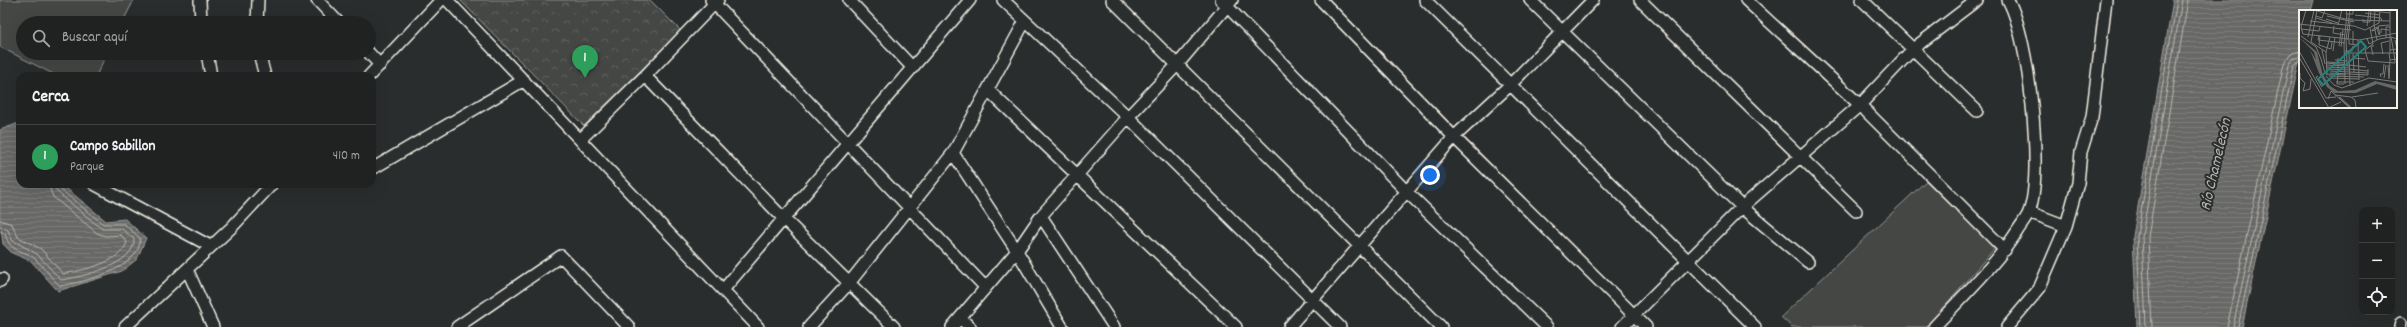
<!DOCTYPE html>
<html lang="es">
<head>
<meta charset="utf-8">
<style>
	body { margin:0; font-family:Dekko,sans-serif; background:#282a2a; color:#f1f3f6 }
	.controls { position:absolute; right:12px; bottom:12px; display:grid; overflow:hidden; border-radius:8px; box-shadow:0 4px 16px #0002 }
	.controls button { width:36px; height:36px; display:grid; place-items:center; padding:0; border:0; border-bottom:1px solid #3d3f40; background:#202222; color:#f1f3f6; font:20px sans-serif }
	.you { position:absolute; left:1430px; top:175px; width:14px; height:14px; margin:-10px; border:3px solid #fff; border-radius:50%; background:#1a73e8; box-shadow:0 0 0 6px #1a73e833 }
	.badge { display:grid; place-items:center; width:26px; height:26px; border-radius:50%; background:#ffd166; color:#fff; font-size:13px; font-weight:700 }
	.pin { position:absolute; translate:-50% -33px; filter:drop-shadow(0 1px 2px #0008) }
	.pin::after { content:''; position:absolute; top:21px; width:14px; height:12px; background:inherit; clip-path:polygon(0 0,100% 0,50% 100%) }
	.list { margin:0; padding:0; list-style:none }
	h2 { display:flex; justify-content:space-between; align-items:center; height:52px; margin:0; padding:0 16px; font-size:17px }
	h2 small { font-size:13px; font-weight:400; color:#a2a4a5 }
	.list li { display:grid; grid-template-columns:26px 1fr auto; gap:12px; align-items:center; box-sizing:border-box; height:64px; padding:0 16px; border-top:1px solid #3d3f40 }
	.list b { display:block; font-size:15px; white-space:nowrap }
	.list p { margin:0; font-size:13px; white-space:nowrap; color:#a2a4a5 }
	.list em { font-size:13px; font-style:normal; color:#a2a4a5 }
	.icon { flex:none; width:22px; height:22px; fill:none; stroke:currentColor; stroke-width:2; stroke-linecap:round; stroke-linejoin:round }
	.map { position:relative; flex:none; width:2407px; height:327px; overflow:hidden }
	.search { position:absolute; background:#202222; box-shadow:0 4px 16px #0002; left:16px; top:16px; width:360px; height:44px; display:flex; align-items:center; gap:10px; box-sizing:border-box; padding:0 14px; border-radius:22px; color:#a2a4a5; font-size:15px }
	.panel { position:absolute; background:#202222; box-shadow:0 4px 16px #0002; left:16px; top:72px; width:360px; height:116px; border-radius:12px }
	.map>svg:first-child { display:block }
	.grass { fill:#444645; stroke:#9c9c96 }
	.park { fill:url(#park-crowns); stroke:#9c9c96 }
	.water { fill:url(#water-rules); stroke:#9f9f9a }
	.lines { fill:none; stroke-linecap:round; stroke-linejoin:round }
	.shore { stroke:#bcbab4; stroke-width:1 }
	.minor-casing { stroke:#f4f1e8; stroke-width:14 }
	.minor { stroke:#2a2d2e; stroke-width:11 }
	.labels { text-anchor:middle; stroke-width:4; stroke-linejoin:round; paint-order:stroke }
	.water-label { font-size:16px; font-style:italic; fill:#b5b3ae; stroke:#2a2d2e }
	.inset-river { fill:none; stroke:#676866; stroke-width:2 }
	.inset-road { fill:none; stroke:#7b7b78; stroke-width:1 }
	.view { fill:#26827a; fill-opacity:0.15; stroke:#26827a; stroke-width:2 }
	.inset-edge { fill:none; stroke:#f4f1e8; stroke-width:2 }
</style>
</head>
<body>
<div class="map">
<svg width="2407" height="327" viewBox="0 0 2407 327">
	<defs>
		<pattern id="park-crowns" width="20" height="18" patternUnits="userSpaceOnUse"><rect width="20" height="18" fill="#444645"/><path d="M2 6a3 3 0 1 1 6 0M12 15a3 3 0 1 1 6 0" fill="none" stroke="#606160"/></pattern>
		<pattern id="water-rules" width="6" height="5" patternUnits="userSpaceOnUse"><rect width="6" height="5" fill="#676866"/><path d="M0 2.5h6" fill="none" stroke="#7d7e7c"/></pattern>
	</defs>
	<rect width="100%" height="100%" fill="#2a2d2e"/>
	<filter id="ink" filterUnits="userSpaceOnUse"><feTurbulence type="fractalNoise" baseFrequency=".025" numOctaves="2"/><feDisplacementMap in="SourceGraphic" scale="8" xChannelSelector="R" yChannelSelector="G"/><feConvolveMatrix kernelMatrix="1 2 1 2 8 2 1 2 1" color-interpolation-filters="sRGB"/></filter>
	<g filter="url(#ink)">
		<path class="grass" d="M0 0H134L122 23H23V53H107L96 76H57L0 47Z
			M1926 181 1995 248 1926 327H1792L1781 317Z"/>
		<path class="park" d="M460 0H650L681 31 584 126Z"/>
		<path class="water" d="M2173 0H2314L2311 11H2300V58L2242 327H2137L2133 236Z
			M19 123 20 184H61L106 221 125 219 146 238 137 259 122 271 58 291 31 261 12 253 3 244 0 222V130Z"/>
		<g class="lines">
			<path class="shore" d="M0 220 12 224 18 237 41 249 63 274C83 270 121 263 127 242L121 235 105 236 97 233 53 197 48 184
				M0 226 8 230 12 240 37 254 61 280C81 277 136 265 134 239L122 229H102L57 192 54 184
				M0 231 5 234C11 254 21 248 34 258 44 266 51 278 60 286 83 282 142 269 140 238L124 224H103L60 189 59 184
				M2141 327 2137 236 2177 0
				M2146 327 2142 236 2182 0
				M2152 327 2148 237 2188 0
				M2227 327 2284 63 2290 54 2300 51
				M2233 327 2289 65 2293 59 2300 57
				M2238 327 2294 66 2300 62"/>
			<g class="minor-casing">
				<path id="minor" d="M200 0 201 23
					M317 0 339 23
					M447 0 758 327
					M711 0 985 287
					M849 0 911 66
					M1003 0 1128 117 1340 327
					M1112 0 1441 327
					M1221 0 1407 192 1547 327
					M1321 0 1454 137 1646 327
					M1425 0 1755 327
					M1530 0 1742 207 1808 262
					M1640 0 1856 211
					M1746 0 1860 105 2005 250
					M1862 0 1977 111
					M257 23 258 0
					M207 53 211 76
					M259 53 265 76
					M369 53 380 65
					M369 76 441 0
					M645 76 784 219 894 327
					M988 90 1236 327
					M581 139 645 76 718 0
					M953 153 1017 251 1062 327
					M372 169 524 80
					M94 184 210 246
					M1041 216 1114 327
					M2066 226 2078 183 2081 152 2092 117 2106 0
					M187 269 213 327
					M0 281 2 279
					M723 290 970 0
					M960 318 970 327
					M125 327 232 227 272 184
					M457 327 561 256 629 327
					M809 327 850 282 953 153 1025 21
					M952 327 1017 251 1041 216 1128 117 1178 64 1232 0
					M1289 327 1454 137 1509 86 1593 0
					M1622 327 1742 207 1860 105 1914 48 1977 0
					M1934 327C1963 296 1995 266 2018 230 2021 225 2027 218 2029 212 2044 174 2029 36 2008 0
					M2007 327 2039 289 2066 226 2029 212
					M2400 327 2401 323"/>
			</g>
			<use href="#minor" class="minor"/>
		</g>
	</g>
	<g class="labels">
		<g class="water-label">
			<text transform="translate(2214 164) rotate(-77)" y="6">Río Chamelecón</text>
		</g>
	</g>
	<g transform="translate(2299 10)">
		<rect width="98" height="98" fill="#2a2d2e"/>
		<path d="M0 27 18 42 24 65 31 76 39 81 56 80 76 71 98 76V80L78 74 57 83H35L28 77 20 63 11 40 17 50 15 42Z" fill="#676866"/>
		<path class="inset-river" d="M40 87 52 98"/>
		<path class="inset-road" d="M18 0 12 32 27 42M48 0 47 4H54V0M66 0 91 3M76 0 75 15 78 30M91 0V43M18 1 46 9H54M66 3 81 5M56 5 82 8 83 11M17 6 23 8 26 0M28 6 55 12M17 8 33 13M27 9 39 13M64 9V12H71L72 0M49 10 91 11M11 11 55 16 66 20 80 13 81 2M0 14 52 20M39 15 43 0M35 16 34 23 46 25M68 16 70 1M71 18 74 34 66 40 69 51 96 53 95 43M80 18H78L76 20 73 21V20L78 17V18L80 25M2 19 20 21 21 17M82 23V19L90 20M4 24 60 30 98 23M4 24 2 17 7 0M20 25 19 30 46 33M21 25 20 35 32 39 33 32M81 25 79 16 90 15M2 26 17 37 22 49M9 27 15 0M92 27 95 43M68 28 70 34 80 29 92 27 98 29M87 28V17H91M49 30 51 12M50 30V34L59 35M59 30 60 70M54 34V21M40 36 42 22M42 37 44 20M23 40 26 54M91 40 98 39 96 30M0 41 27 88 37 87M34 41 36 27M46 41H53L54 36M45 43H98M50 43 51 76M90 43 91 50 98 49M54 44 55 62M84 44 82 33 90 31M74 45 72 36H75M0 47 30 98M54 48 66 49M22 49 26 63M36 50 48 51M28 52 46 53M27 53 50 55M48 53 47 30 51 0M27 55 50 56M50 55 67 57M89 55 90 68M27 57 50 58M28 59 50 60M50 59 69 61M31 61 69 63M39 61V48M1 63V68L6 73 4 81 11 79 12 69M31 63 69 65V59M27 64 47 65M28 65 27 42 31 27M39 65 38 74H45M19 66 17 67 23 77M27 66 35 75 43 78 70 68 98 72M30 66 65 67M82 67 81 64H84L85 54M32 68 60 69M85 68 87 55M90 69 91 50M37 72H55M46 74 45 33 48 4M36 85 52 87 56 90 57 98M53 87 79 83M29 89 32 81 51 98M31 97 42 92"/>
		<path class="view" d="M62 31 67 37 24 75 19 69Z"/>
		<rect width="98" height="98" class="inset-edge"/>
	</g>
</svg>
<div class="controls">
<button>+</button>
<button>−</button>
<button><svg class="icon" aria-label="locate" viewBox="0 0 24 24"><circle cx="12" cy="12" r="6"/><path d="M12 2v4M12 18v4M2 12h4M18 12h4"/></svg></button>
</div>
<div class="you"></div>
<div class="pin badge" style="left:585px;top:78px;background:#2e9e5b">1</div>
<div class="search"><svg class="icon" aria-label="search" viewBox="0 0 24 24"><circle cx="10" cy="10" r="6"/><path d="M15 15l6 6"/></svg>Buscar aquí</div>
<section class="panel">
<h2>Cerca<small></small></h2>
<ul class="list">
<li><span class="badge" style="background:#2e9e5b">1</span><div><b>Campo Sabillon</b><p>Parque</p></div><em>410 m</em></li>
</ul>
</section>
</div>
</body>
</html>
